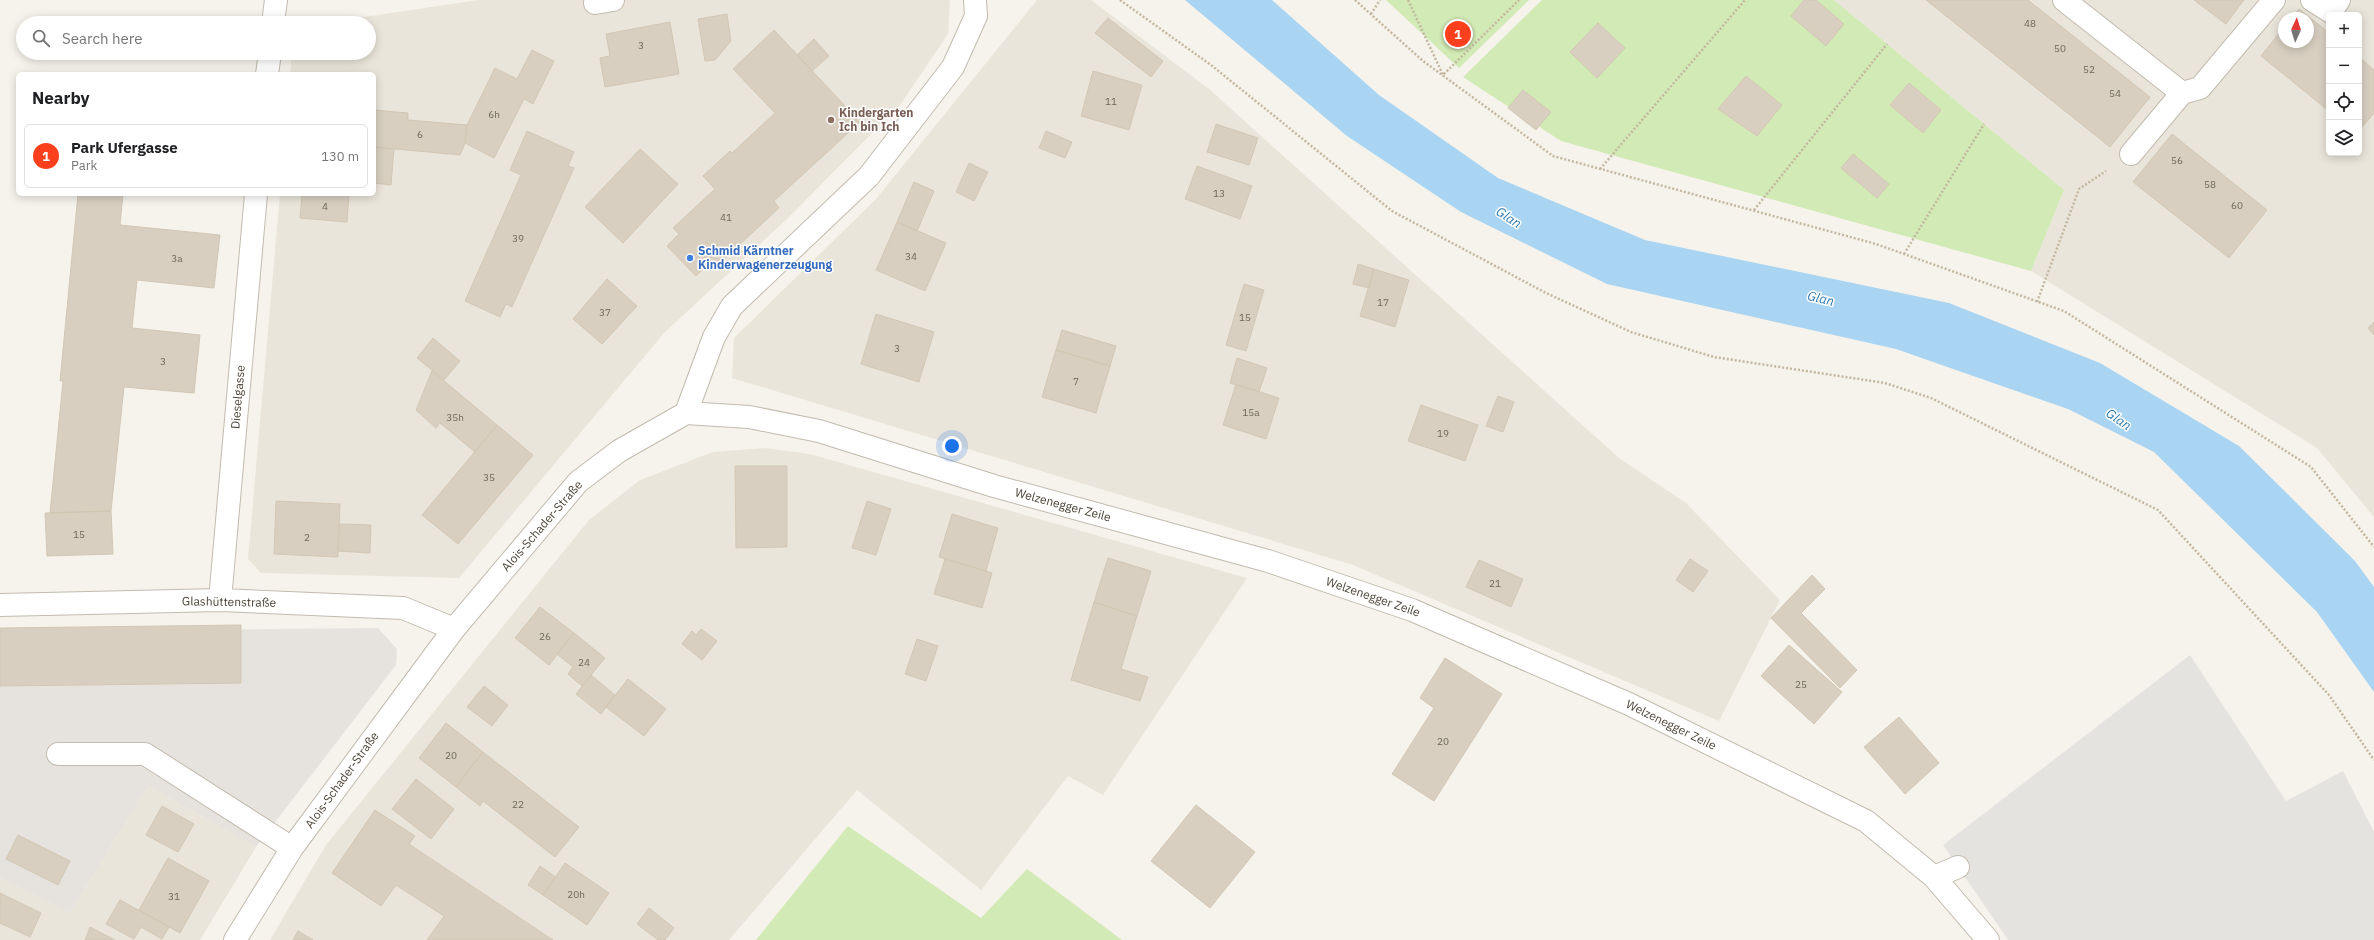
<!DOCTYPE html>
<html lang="en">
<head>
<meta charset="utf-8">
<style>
	body { margin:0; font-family:"IBM Plex Sans",sans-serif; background:#f6f6f6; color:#202124 }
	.controls { position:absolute; right:12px; top:12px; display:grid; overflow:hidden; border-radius:6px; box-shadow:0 2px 10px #0003 }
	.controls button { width:36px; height:36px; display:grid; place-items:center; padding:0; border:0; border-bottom:1px solid #e0e0e0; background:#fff; color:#202124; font:20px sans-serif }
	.compass { position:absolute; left:2278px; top:12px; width:36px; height:36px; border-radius:50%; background:#fff; box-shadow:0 2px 10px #0003; rotate:4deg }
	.you { position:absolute; left:952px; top:446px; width:14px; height:14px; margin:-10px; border:3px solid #fff; border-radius:50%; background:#1a73e8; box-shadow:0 0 0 6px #1a73e833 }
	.badge { display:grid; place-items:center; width:26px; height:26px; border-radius:50%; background:#fc3f1d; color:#fff; font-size:13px; font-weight:700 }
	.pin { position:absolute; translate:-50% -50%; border:2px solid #fff; box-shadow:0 1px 4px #0006 }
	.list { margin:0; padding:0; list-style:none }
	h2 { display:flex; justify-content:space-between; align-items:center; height:52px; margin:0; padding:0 16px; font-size:17px }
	h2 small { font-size:13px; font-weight:400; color:#757577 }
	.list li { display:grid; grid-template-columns:26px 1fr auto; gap:12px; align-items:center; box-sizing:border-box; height:64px; margin:0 8px 8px; padding:0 8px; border:1px solid #e0e0e0; border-radius:6px }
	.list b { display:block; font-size:15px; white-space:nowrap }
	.list p { margin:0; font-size:13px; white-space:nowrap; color:#757577 }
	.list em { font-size:13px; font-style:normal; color:#757577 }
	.icon { flex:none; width:22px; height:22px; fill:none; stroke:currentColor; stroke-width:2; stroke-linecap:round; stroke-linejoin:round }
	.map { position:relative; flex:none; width:2374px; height:940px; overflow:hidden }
	.search { position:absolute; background:#fff; box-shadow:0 2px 10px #0003; left:16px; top:16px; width:360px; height:44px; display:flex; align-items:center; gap:10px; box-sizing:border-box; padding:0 14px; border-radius:22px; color:#757577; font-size:15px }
	.panel { position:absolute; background:#fff; box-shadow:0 2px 10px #0003; left:16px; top:72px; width:360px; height:124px; border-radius:6px }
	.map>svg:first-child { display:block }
	.residential { fill:#eae5da; fill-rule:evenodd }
	.industrial { fill:#e6e2dd }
	.green { fill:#d2eab5 }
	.parking { fill:#e5e3e0 }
	.water { fill:#a9d4f2 }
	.building { fill:#d8cfc1; stroke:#d3c7b4 }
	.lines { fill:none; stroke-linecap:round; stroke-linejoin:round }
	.minor-casing { stroke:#c2bbae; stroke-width:24 }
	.path { stroke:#c4b79f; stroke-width:2.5; stroke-dasharray:2 2; stroke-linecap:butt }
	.minor { stroke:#fff; stroke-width:22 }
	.education-dot { fill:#8d6e63; stroke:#fff; stroke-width:1.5 }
	.shop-dot { fill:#3f7fe0; stroke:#fff; stroke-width:1.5 }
	.labels { text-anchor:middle; stroke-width:3; stroke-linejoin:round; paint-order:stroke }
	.number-label { font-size:10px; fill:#6e675b }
	.education-label { font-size:12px; font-weight:bold; fill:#785e54; stroke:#fff; text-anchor:start }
	.shop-label { font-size:12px; font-weight:bold; fill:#366cbe; stroke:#fff; text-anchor:start }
	.street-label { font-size:12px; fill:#4b4439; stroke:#fff }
	.water-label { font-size:13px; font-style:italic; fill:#2e7ab2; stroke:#fff }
</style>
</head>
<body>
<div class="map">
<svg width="2374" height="940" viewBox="0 0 2374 940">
	<rect width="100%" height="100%" fill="#f6f3ec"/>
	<path class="residential" d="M478 0H950L948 34 900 105 787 219 664 333 459 578 261 573 248 559 280 194H374V74H290L292 53H369V23H324Z
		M1037 0H1091L1209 89 1619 458 1686 503 1780 600 1719 721 1353 565 732 378 734 338 876 199Z
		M1834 0H2374V517L2317 448 2031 271 2064 190ZM2329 15H2359V153H2329ZM2284 18H2308V42H2284Z
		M764 448 810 454 1247 578 1103 795 1068 776 981 890 857 790 729 940H270L326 845 589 520 640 480 713 452Z
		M148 786 256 847 200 940H0V878L70 913Z"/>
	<path class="industrial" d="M378 628 397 649 396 665 256 847 148 786 70 913 0 878V632Z"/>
	<path class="green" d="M1386 0H1529L1459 68Z
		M1542 0H1834L2064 190 2031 271 1561 141 1463 77Z
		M848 826 981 918 1027 869 1122 940H756Z"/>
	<path class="parking" d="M2190 655 2286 801 2343 771 2374 832V940H2008L1943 845Z"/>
	<path class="water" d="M1185 0H1272L1379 95 1498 178 1645 240 1949 303 2100 363 2239 446 2355 561 2374 587V692L2317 612 2154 452 2068 409 1896 349 1607 284 1461 212 1347 136Z"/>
	<path class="building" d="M1804 0H1816L1844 24 1826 46 1791 16Z
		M1926 0H2028L2150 97 2110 147Z
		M2194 0H2244L2226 24Z
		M2299 9 2329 33V111L2261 56 2284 27V42H2308V18H2292Z
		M727 14 731 41 715 60 705 61 698 19Z
		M1108 18 1163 61 1151 77 1095 33Z
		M670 22 679 74 605 87 600 58 610 56 606 34Z
		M1598 23 1625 48 1597 78 1570 52Z
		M774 30 860 122 774 201 779 208 711 271 706 266 696 276 667 246 679 234 673 228 715 189 703 176 730 151 732 153 775 113 733 69Z
		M814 39 829 56 812 71 797 55Z
		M532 50 554 61 533 104 524 99 494 158 465 143 467 125 495 68 517 79Z
		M2359 57 2374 70V113L2359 131Z
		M1093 71 1142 85 1129 130 1081 116Z
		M1746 76 1782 105 1757 136 1718 109Z
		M1909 83 1941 110 1923 133 1890 105Z
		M1523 90 1551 112 1536 130 1508 108Z
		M374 110 408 113V120L467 125 465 143 460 155 374 147Z
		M1216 124 1258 138 1249 165 1207 152Z
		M527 131 574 152 568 166 574 168 512 307 506 304 500 317 465 301 521 175 510 170Z
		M1046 131 1072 142 1065 158 1039 148Z
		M2172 134 2267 210 2229 258 2133 182Z
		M374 147 394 149 391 185 374 183Z
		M640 149 678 184 623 243 585 207Z
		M1853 154 1889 184 1877 198 1841 168Z
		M969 163 988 172 974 201 956 192Z
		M1197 166 1252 186 1240 219 1185 199Z
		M914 182 934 191 917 231 897 222Z
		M78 194H123L120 225 220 235 214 288 137 280 132 328 200 335 194 393 124 387 111 511 50 513 63 381H60Z
		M302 194H349L347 222 300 218Z
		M897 222 946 243 925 291 876 270Z
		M1358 264 1374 269 1369 288 1353 284Z
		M1374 269 1409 280 1395 327 1360 316Z
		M607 279 637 306 602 344 573 319Z
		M1244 284 1264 290 1246 351 1226 345Z
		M876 314 934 332 919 382 861 364Z
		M2374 322V335L2368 328Z
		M1062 330 1116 346 1110 366 1056 350Z
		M433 338 460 361 444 380 417 358Z
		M1056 350 1110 366 1096 413 1042 397Z
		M1237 358 1267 368 1259 392 1230 383Z
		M432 371 497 425 475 452 440 423 436 428 416 410Z
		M1236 384 1279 398 1266 439 1223 425Z
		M1498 396 1514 402 1503 432 1486 426Z
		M1421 405 1478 425 1465 461 1408 441Z
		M497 425 533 455 458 544 422 515Z
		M735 466H787V547L736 548Z
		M276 501 340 504 338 557 274 554Z
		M867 501 891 509 876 555 852 548Z
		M111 511 113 554 47 556 45 513Z
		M952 514 998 528 986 571 939 557Z
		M339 524 371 525 370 553 338 551Z
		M1108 558 1151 571 1137 616 1094 602Z
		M945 559 992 573 982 608 934 594Z
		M1690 559 1708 571 1693 592 1676 580Z
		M1479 560 1523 579 1511 607 1466 587Z
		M1812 575 1825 589 1801 613 1857 670 1840 688 1771 618Z
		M1094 602 1137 616 1121 669 1148 677 1140 701 1071 680Z
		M540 607 574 633 549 665 515 638Z
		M241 625V683L0 686V628Z
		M701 629 717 641 702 660 682 644 692 631 696 635Z
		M574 633 605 658 582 686 568 674 573 667 557 654Z
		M917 639 938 646 926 681 905 674Z
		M1789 645 1842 692 1814 724 1761 676Z
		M1445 658 1502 694 1434 801 1392 774 1434 708 1420 698Z
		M591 675 615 695 601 714 576 694Z
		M628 679 666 709 644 736 606 707Z
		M484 686 508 705 492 726 467 707Z
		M1899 717 1939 763 1905 794 1864 747Z
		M446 723 483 752 456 787 419 758Z
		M483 752 579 827 555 857 483 801 480 806 456 787Z
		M416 779 454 809 431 839 392 809Z
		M1196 805 1255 852 1210 908 1151 861Z
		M162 806 194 824 178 852 146 835Z
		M375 810 415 836 409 844 553 940H427L444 916 396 885 381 906 332 873Z
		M18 835 70 861 58 885 6 859Z
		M168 858 209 881 180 933 139 910Z
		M565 863 609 893 587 925 543 895Z
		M540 866 556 877 543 895 528 885Z
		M0 893 41 913 30 937 0 923Z
		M120 900 169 927 162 939 141 927 134 939 106 924Z
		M649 908 674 928 665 940H658L637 924Z
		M90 927 115 940H85Z
		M298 931 313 940H293Z"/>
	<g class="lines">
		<g class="minor-casing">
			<path id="minor" d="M2064 0 2182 93
				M2312 0 2331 12 2339 0
				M595 3 613 0
				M273 23 276 0
				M267 74 270 53
				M2131 154 2182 93 2200 88 2274 0
				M686 413 749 417 819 431 994 486 1268 561 1412 610 1629 704 1866 821 1934 877 1988 940
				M220 600 256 194
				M0 605 220 600 403 608 454 629
				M58 754H145L292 848
				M1934 877 1958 867
				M235 940 292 848 454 629 578 482 619 451 686 413 714 337 732 306 869 176 953 67 976 16 975 0"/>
		</g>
		<path class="path" d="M1120 0 1211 65 1392 211 1546 293 1631 332 1714 357 1885 383 1931 398 2158 510 2329 695 2374 760
			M1355 0 1423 61 1553 156 1876 244 2064 311 2311 467 2374 547
			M1408 0 1443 75 1519 0
			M1371 14 1380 0
			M1600 169 1745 0
			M1754 210 1887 44
			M1904 254 1984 124
			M2037 302 2079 189 2106 171"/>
		<use href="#minor" class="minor"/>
	</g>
	<circle class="education-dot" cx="831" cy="120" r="4"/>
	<circle class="shop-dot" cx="690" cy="258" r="4"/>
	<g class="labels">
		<g class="number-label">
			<text x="2030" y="27">48</text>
			<text x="641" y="49">3</text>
			<text x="2060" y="52">50</text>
			<text x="2089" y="73">52</text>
			<text x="2115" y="97">54</text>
			<text x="1111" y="105">11</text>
			<text x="494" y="118">6h</text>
			<text x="420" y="138">6</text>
			<text x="2177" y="164">56</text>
			<text x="2210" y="188">58</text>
			<text x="1219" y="197">13</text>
			<text x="2237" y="209">60</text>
			<text x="325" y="210">4</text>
			<text x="726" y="221">41</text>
			<text x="518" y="242">39</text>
			<text x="911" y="260">34</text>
			<text x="177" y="262">3a</text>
			<text x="1383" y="306">17</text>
			<text x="605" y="316">37</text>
			<text x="1245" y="321">15</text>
			<text x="897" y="352">3</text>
			<text x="163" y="365">3</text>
			<text x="1076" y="385">7</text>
			<text x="1251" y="416">15a</text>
			<text x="455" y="421">35h</text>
			<text x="1443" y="437">19</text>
			<text x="489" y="481">35</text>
			<text x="79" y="538">15</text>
			<text x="307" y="541">2</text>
			<text x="1495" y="587">21</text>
			<text x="545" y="640">26</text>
			<text x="584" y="666">24</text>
			<text x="1801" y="688">25</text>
			<text x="1443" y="745">20</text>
			<text x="451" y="759">20</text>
			<text x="518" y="808">22</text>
			<text x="576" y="898">20h</text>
			<text x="174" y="900">31</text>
		</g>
		<g class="education-label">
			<text x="839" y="117">Kindergarten<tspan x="839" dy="14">Ich bin Ich</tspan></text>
		</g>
		<g class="shop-label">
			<text x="698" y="255">Schmid Kärntner<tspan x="698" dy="14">Kinderwagenerzeugung</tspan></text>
		</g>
		<g class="street-label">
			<text transform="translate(238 397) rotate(-85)" y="4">Dieselgasse</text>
			<text transform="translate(1063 505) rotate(15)" y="4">Welzenegger Zeile</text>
			<text transform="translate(542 526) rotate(-49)" y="4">Alois-Schader-Straße</text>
			<text transform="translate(1373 597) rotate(19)" y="4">Welzenegger Zeile</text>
			<text transform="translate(229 602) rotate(1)" y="4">Glashüttenstraße</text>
			<text transform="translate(1671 725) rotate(26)" y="4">Welzenegger Zeile</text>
			<text transform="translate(342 780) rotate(-54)" y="4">Alois-Schader-Straße</text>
		</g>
		<g class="water-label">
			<text transform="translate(1509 217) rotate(33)" y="5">Glan</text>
			<text transform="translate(1821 298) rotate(13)" y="5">Glan</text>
			<text transform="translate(2119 419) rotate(35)" y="5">Glan</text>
		</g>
	</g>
</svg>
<div class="controls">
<button>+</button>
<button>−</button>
<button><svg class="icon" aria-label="locate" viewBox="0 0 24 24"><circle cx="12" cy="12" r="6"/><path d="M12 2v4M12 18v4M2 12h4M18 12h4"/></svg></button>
<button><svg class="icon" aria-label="layers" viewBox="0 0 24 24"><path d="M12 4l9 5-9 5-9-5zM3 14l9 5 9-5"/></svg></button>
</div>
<svg class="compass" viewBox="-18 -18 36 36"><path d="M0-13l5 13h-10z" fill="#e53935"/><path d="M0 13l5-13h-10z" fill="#757577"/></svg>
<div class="you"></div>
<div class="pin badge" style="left:1458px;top:34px">1</div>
<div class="search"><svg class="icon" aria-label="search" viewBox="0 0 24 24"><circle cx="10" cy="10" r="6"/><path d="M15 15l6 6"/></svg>Search here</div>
<section class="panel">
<h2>Nearby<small></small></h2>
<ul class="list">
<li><span class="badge">1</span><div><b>Park Ufergasse</b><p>Park</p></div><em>130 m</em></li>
</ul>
</section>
</div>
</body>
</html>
